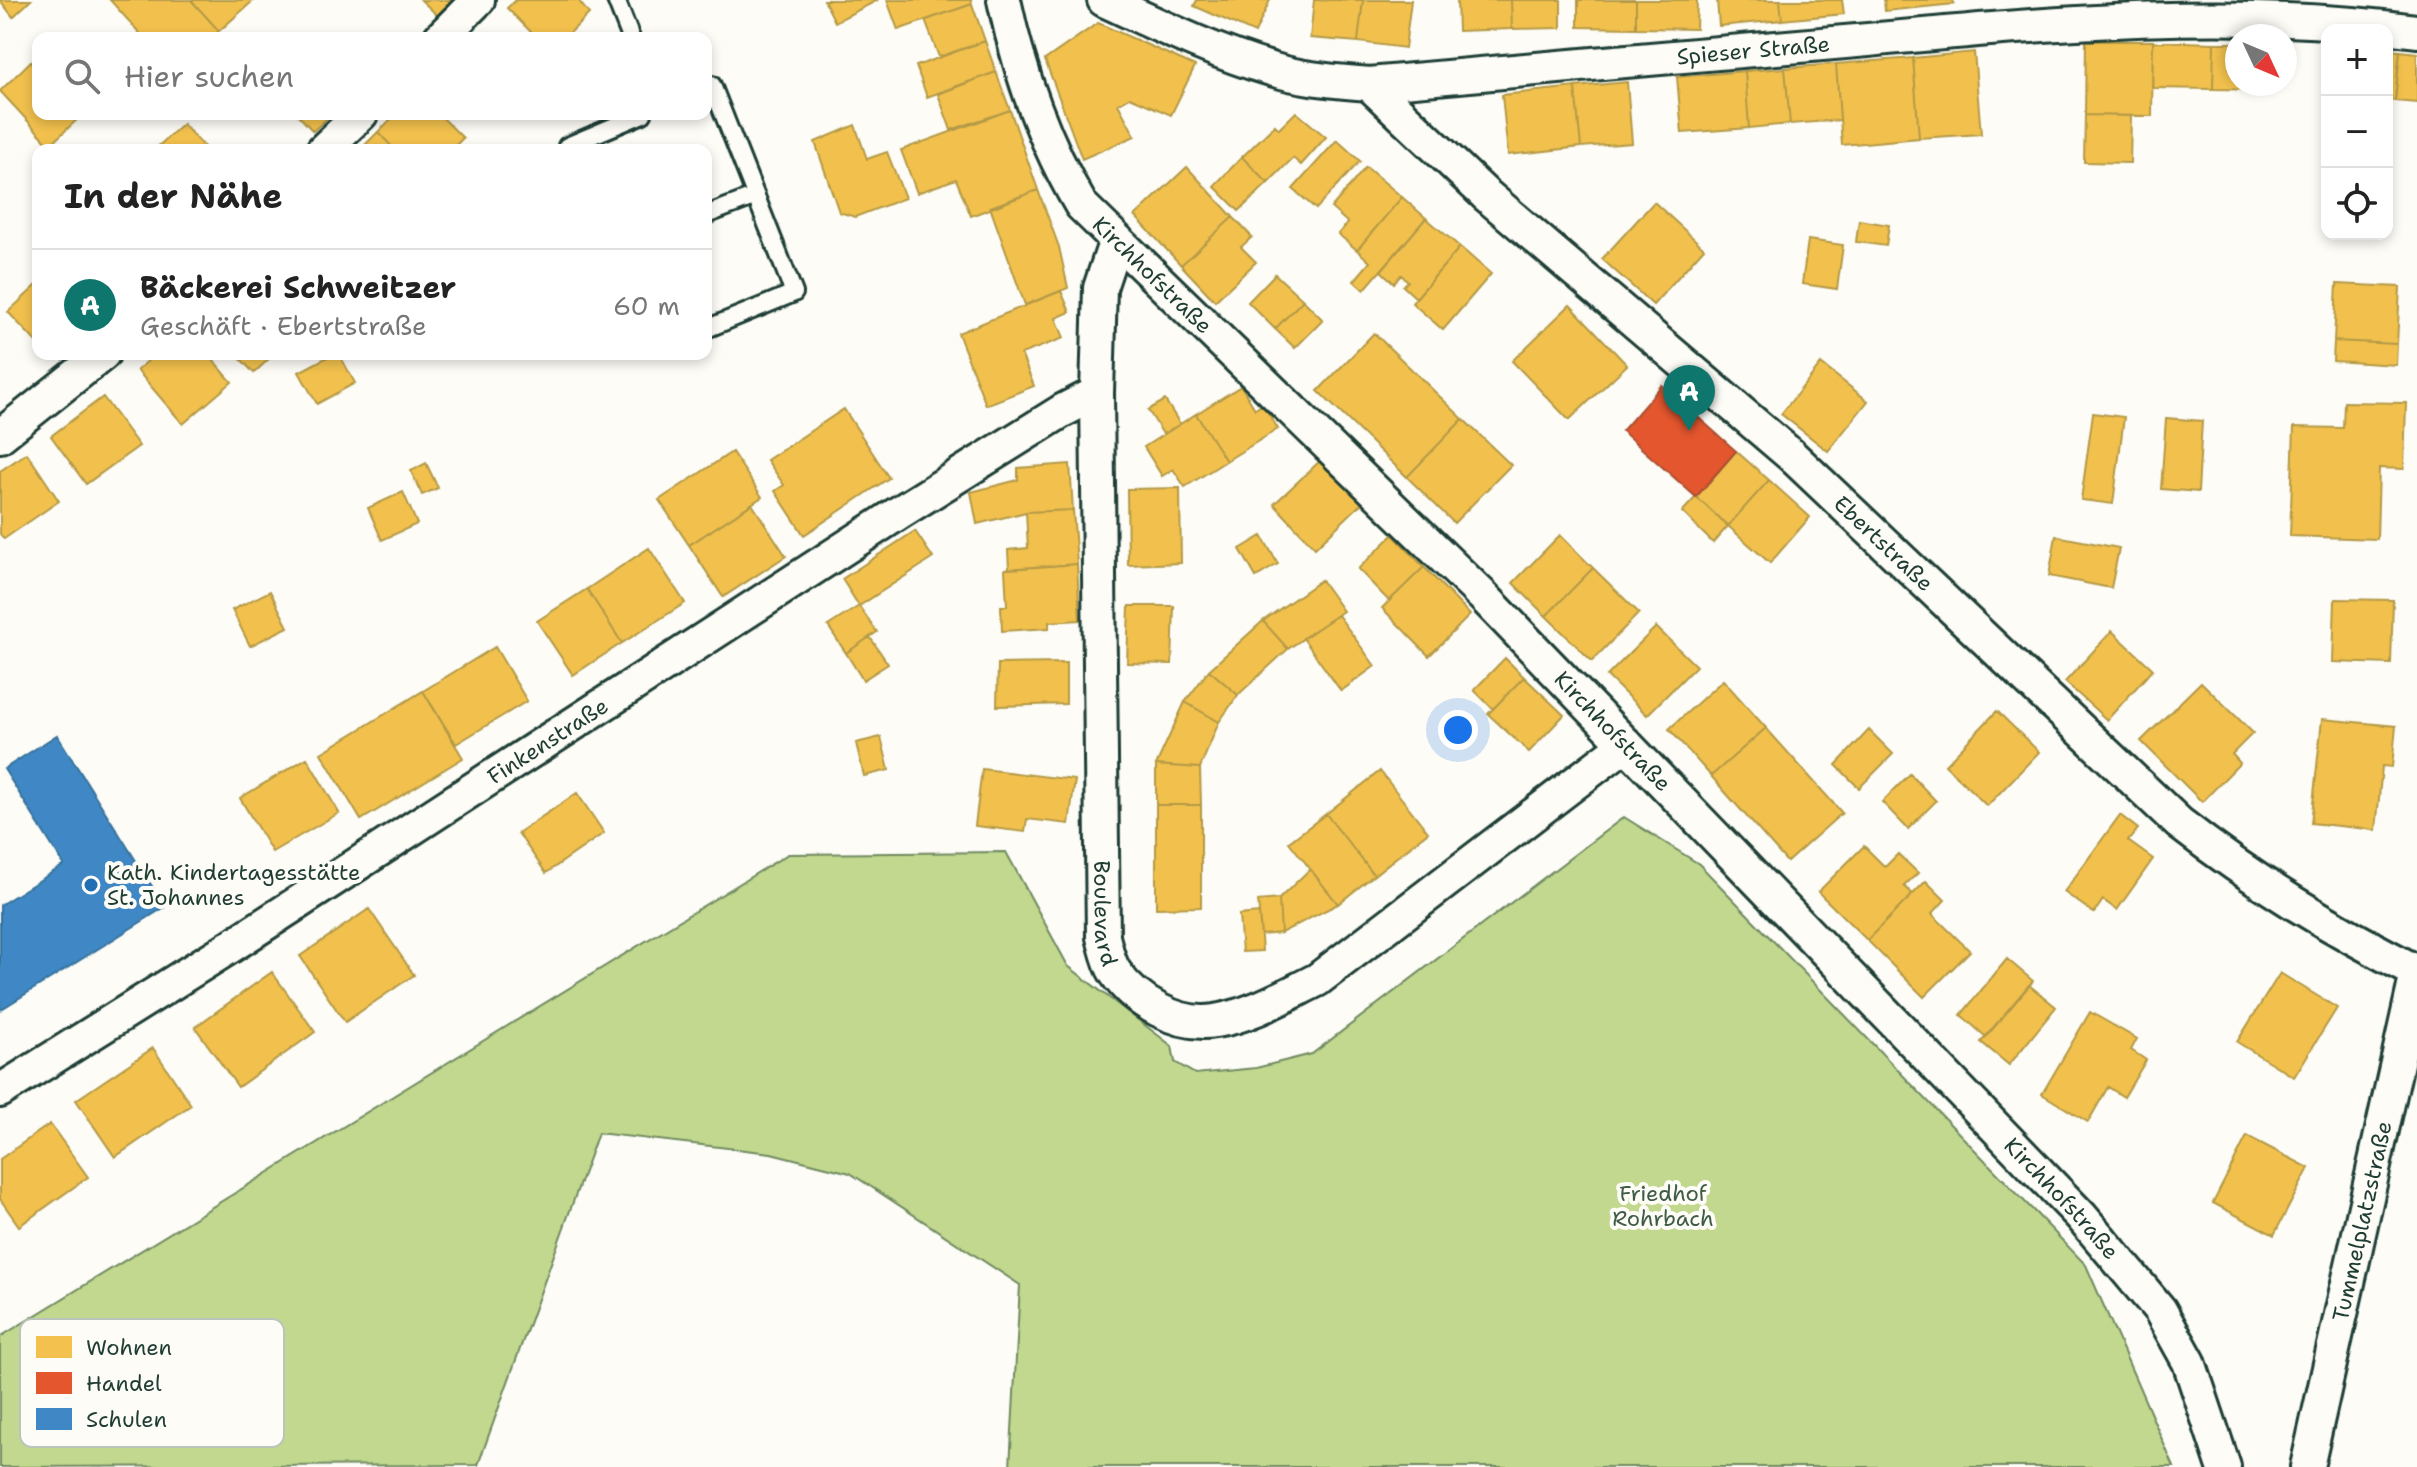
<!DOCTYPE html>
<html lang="de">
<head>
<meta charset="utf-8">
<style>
	body { margin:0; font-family:"Shantell Sans",sans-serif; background:#f6f6f6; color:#222 }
	.controls { position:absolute; right:24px; top:24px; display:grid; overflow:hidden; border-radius:16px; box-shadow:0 4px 12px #0003 }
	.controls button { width:72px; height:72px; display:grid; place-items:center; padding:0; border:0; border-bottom:2px solid #e0e0e0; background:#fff; color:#222; font:40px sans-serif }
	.compass { position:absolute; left:2225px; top:24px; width:72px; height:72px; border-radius:50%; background:#fff; box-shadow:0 4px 12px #0003; rotate:134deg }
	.you { position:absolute; left:1458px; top:730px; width:28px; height:28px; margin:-20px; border:6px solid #fff; border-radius:50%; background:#1a73e8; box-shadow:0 0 0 12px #1a73e833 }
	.badge { display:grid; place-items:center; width:52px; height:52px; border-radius:50%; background:#0f766e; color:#fff; font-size:26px; font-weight:700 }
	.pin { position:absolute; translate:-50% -66px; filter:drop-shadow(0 2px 4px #0008) }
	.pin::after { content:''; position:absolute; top:42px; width:28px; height:24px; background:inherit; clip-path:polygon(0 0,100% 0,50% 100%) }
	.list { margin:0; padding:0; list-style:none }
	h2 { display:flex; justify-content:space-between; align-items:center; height:104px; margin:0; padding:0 32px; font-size:34px }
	h2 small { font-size:26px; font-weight:400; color:#767676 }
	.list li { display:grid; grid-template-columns:52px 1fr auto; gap:24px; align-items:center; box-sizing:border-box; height:112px; padding:0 32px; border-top:2px solid #e0e0e0 }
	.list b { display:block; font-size:30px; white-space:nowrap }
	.list p { margin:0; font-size:26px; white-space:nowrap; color:#767676 }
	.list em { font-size:26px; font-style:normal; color:#767676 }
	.icon { flex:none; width:44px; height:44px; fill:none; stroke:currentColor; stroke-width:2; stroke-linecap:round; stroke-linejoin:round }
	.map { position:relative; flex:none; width:2417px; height:1467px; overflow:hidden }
	.search { position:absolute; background:#fff; box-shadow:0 4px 12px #0003; left:32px; top:32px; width:680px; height:88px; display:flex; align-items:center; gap:20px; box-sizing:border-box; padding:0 28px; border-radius:16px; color:#767676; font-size:30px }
	.panel { position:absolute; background:#fff; box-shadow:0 4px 12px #0003; left:32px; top:144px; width:680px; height:216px; border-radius:16px }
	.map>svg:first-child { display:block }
	.green { fill:#c1d88e; stroke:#708a61; stroke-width:2 }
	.homes { fill:#f2c14e; stroke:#b39946; stroke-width:2 }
	.shops { fill:#e4572e; stroke:#a94f30; stroke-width:2 }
	.schools { fill:#3f88c5; stroke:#35729a; stroke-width:2 }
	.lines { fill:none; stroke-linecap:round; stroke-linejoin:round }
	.service-casing { stroke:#1f3d34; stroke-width:22 }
	.minor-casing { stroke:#1f3d34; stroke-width:38 }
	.service { stroke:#fdfcf7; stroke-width:16 }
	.minor { stroke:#fdfcf7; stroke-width:32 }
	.poi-dot { fill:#1f6fb2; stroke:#fdfcf7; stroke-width:3 }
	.labels { text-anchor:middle; stroke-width:8; stroke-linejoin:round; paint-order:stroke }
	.street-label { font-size:22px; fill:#1f3d34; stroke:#fdfcf7 }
	.poi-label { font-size:22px; fill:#1f3d34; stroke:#fdfcf7; text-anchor:start }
	.park-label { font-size:22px; fill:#3f5c46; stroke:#fdfcf7 }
	.key { fill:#fdfcf7; stroke:#bac3bc; stroke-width:2 }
	.key-label { font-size:22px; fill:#1f3d34 }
</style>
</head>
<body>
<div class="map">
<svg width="2417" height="1467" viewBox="0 0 2417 1467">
	<rect width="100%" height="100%" fill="#fdfcf7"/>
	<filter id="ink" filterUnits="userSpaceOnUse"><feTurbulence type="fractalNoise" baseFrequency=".0125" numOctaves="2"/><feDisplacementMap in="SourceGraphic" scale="16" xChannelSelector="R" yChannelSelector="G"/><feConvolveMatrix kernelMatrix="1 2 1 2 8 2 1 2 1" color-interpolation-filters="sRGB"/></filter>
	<g filter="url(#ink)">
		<path class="green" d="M1624 817 1699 864 2086 1265 2174 1467H1010L1020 1285 850 1173 771 1153 598 1133 478 1465 0 1467V1337L788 854 1006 852 1068 966 1172 1046 1175 1062 1195 1074 1256 1068 1312 1054Z"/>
		<path class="homes" d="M0 0H31L13 17Z
			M110 0H191L219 31 211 38H144Z
			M191 0H254L219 31Z
			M421 0H453L438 16Z
			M516 0H578L589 14 565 38H537L507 8Z
			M824 0H878L835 22Z
			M887 0H971L972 4 898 30Z
			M1197 0H1270L1255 33 1194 6Z
			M1314 0H1363L1358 42 1310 38Z
			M1363 0H1411L1405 48 1358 42Z
			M1457 0H1511L1512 29 1458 31Z
			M1511 0H1561V28L1512 29Z
			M1578 0H1636V28L1578 27Z
			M1636 0H1697L1696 29 1636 28Z
			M1717 0H1780L1782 20 1719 26Z
			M1780 0H1842L1844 14 1782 20Z
			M1884 0H1953L1954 4 1885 11Z
			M972 4 985 41 939 57 925 20Z
			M1098 23 1195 66 1171 115 1130 97 1118 104 1135 136 1082 159 1045 60Z
			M985 41 996 72 927 97 916 66Z
			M2086 41H2153L2152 116 2085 115Z
			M2153 41 2214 43 2213 89 2152 88Z
			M2214 43H2237V84H2269V90L2213 89Z
			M2387 50 2400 51 2395 101 2387 100Z
			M2400 51 2417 53V103L2395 101Z
			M1974 52 1981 134 1919 138 1913 58Z
			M1913 58 1919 138 1842 145 1836 64Z
			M31 61 38 69V114L81 116 50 145 0 91Z
			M1836 64 1840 120 1790 124 1785 68Z
			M1785 68 1790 124 1749 128 1745 71Z
			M1745 71 1749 128 1682 133 1677 77Z
			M996 72 1010 110 951 130 938 94Z
			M1627 82 1632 143 1581 147 1575 87Z
			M1575 87 1581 147 1508 155 1502 95Z
			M1010 110 1038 190 971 216 956 179 917 193 901 150Z
			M1296 112 1326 137 1301 165 1293 158 1268 183 1242 157 1275 125 1279 129Z
			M297 114H332L313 131Z
			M396 114H439L463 138 451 150H395L378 132Z
			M2085 115 2131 116 2130 163 2084 162Z
			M183 124 207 150H154Z
			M855 125 867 159 887 152 905 198 855 217 839 212 815 142Z
			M378 132 395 150H360Z
			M1337 140 1360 161 1316 209 1293 189Z
			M1242 157 1268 183 1239 211 1214 186Z
			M1187 167 1233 217 1181 265 1135 216Z
			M1366 167 1402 197 1357 250 1338 234 1348 223 1331 208Z
			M1038 190 1059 247 1068 288 1025 305 990 207Z
			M1402 197 1426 218 1364 290 1354 281 1370 262 1357 250Z
			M1654 202 1704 248 1653 305 1602 259Z
			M1233 217 1252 237 1241 247 1256 262 1215 301 1181 265Z
			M1426 218 1460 247 1416 298 1403 286 1408 281 1401 275 1394 283 1381 271Z
			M1859 220 1889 225 1886 246 1856 242Z
			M1808 240 1843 245 1837 289 1802 284Z
			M1460 247 1491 274 1443 330 1412 303Z
			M1275 274 1303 300 1275 329 1248 302Z
			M38 284V344L8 312Z
			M2337 284 2400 287 2397 344 2334 341Z
			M1061 291 1070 312 1056 318 1064 338 1021 354 1034 386 986 405 958 333Z
			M1303 300 1323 320 1295 348 1275 329Z
			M1570 305 1627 365 1569 420 1512 361Z
			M1374 333 1463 419 1407 477 1318 391Z
			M2334 341 2397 344 2396 365 2333 361Z
			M156 354H208L232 382 183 424 137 370Z
			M236 354H274L254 373Z
			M333 354H339L355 383 317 404 299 372Z
			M1821 364 1868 401 1828 451 1781 414Z
			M1241 386 1255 409 1263 404 1278 429 1226 461 1196 414Z
			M103 397 139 446 86 484 51 436Z
			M1165 400 1180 424 1163 434 1148 410Z
			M2344 402 2406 403 2404 469 2379 468 2377 539 2290 536 2294 427 2343 428Z
			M844 409 889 478 804 535 775 491 784 485 767 460Z
			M2093 413 2124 417 2113 504 2081 500Z
			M1196 414 1226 461 1185 487 1173 469 1162 476 1144 447Z
			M2166 418 2202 421 2198 492 2161 489Z
			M1463 419 1511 465 1454 523 1407 477Z
			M1736 451 1769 480 1728 526 1696 497Z
			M732 452 762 497 689 545 659 500Z
			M27 453 59 501 4 539 0 534V471Z
			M1321 460 1362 503 1315 548 1274 504Z
			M426 463 438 488 422 495 411 471Z
			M1070 464 1073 510 1026 512 977 524 971 492 1018 480V468Z
			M1769 480 1810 517 1770 563 1728 526Z
			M1180 488 1181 563 1128 565 1127 489Z
			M403 492 417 524 382 540 368 508Z
			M1696 497 1728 526 1713 543 1682 512Z
			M752 504 786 556 723 597 689 545Z
			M1073 510 1077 564 1009 569 1008 550 1028 548 1026 512Z
			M915 531 933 558 859 606 842 579Z
			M1393 535 1424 567 1389 601 1358 569Z
			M1560 535 1593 568 1546 616 1513 583Z
			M1262 536 1278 564 1256 577 1240 549Z
			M2056 536 2119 548 2111 588 2049 576Z
			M649 548 685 603 622 643 587 589Z
			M1077 564 1080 620 1049 622V628L1002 631 1001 606H1007L1005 569Z
			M1424 567 1470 615 1429 656 1382 608Z
			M1593 568 1639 613 1592 661 1546 616Z
			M1321 580 1343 611 1288 649 1263 621Z
			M587 589 622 643 573 675 537 621Z
			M270 591 288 627 250 646 232 610Z
			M2335 599 2393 600 2391 664 2333 662Z
			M859 606 877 632 846 653 828 626Z
			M1129 606H1174L1172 664 1127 663Z
			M1338 615 1375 666 1341 691 1303 638Z
			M1263 621 1288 649 1238 695 1209 670Z
			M1656 627 1696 666 1647 715 1607 676Z
			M2112 631 2153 669 2107 720 2065 682Z
			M870 637 888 664 863 680 846 653Z
			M495 647 527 701 456 744 423 691Z
			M1505 658 1524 677 1493 709 1474 690Z
			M1066 663V704L997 706 998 664Z
			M1209 670 1238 695 1219 722 1185 702Z
			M1524 677 1564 715 1529 752 1488 714Z
			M1723 680 1766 728 1711 776 1669 729Z
			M2201 682 2253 733 2232 754 2240 763 2202 802 2141 741Z
			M423 691 463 758 361 820 321 753Z
			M1185 702 1219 722 1200 768 1156 765Z
			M1997 711 2039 752 1987 806 1945 765Z
			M2322 719 2396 726 2392 767 2382 766 2376 830 2311 823Z
			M1766 728 1842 813 1787 862 1711 776Z
			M1869 730 1893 754 1859 788 1836 765Z
			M881 737 889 770 864 776 856 743Z
			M307 758 339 813 272 852 240 798Z
			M1156 765 1200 768 1201 805H1156Z
			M982 769 1075 780 1069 824 1027 819 1025 832 975 826Z
			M1380 771 1428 832 1374 875 1326 814Z
			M1910 774 1936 801 1908 829 1882 802Z
			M577 793 604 833 546 873 518 833Z
			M1156 805H1201V907L1156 908Z
			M1326 814 1374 875 1338 904 1289 842Z
			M2120 815 2138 829 2128 841 2153 859 2117 910 2103 900 2094 913 2064 892Z
			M1864 846 1885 867 1898 854 1918 873 1904 886 1913 894 1867 940 1818 892Z
			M1310 869 1338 904 1281 933 1279 899Z
			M1926 881 1945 900 1932 914 1970 951 1924 997 1867 940Z
			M1279 899 1281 933 1261 935 1258 901Z
			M369 909 414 975 345 1022 300 956Z
			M1259 913 1262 951 1242 952 1239 915Z
			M2007 959 2033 981 1986 1037 1961 1015Z
			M272 972 315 1032 238 1087 195 1027Z
			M2280 973 2337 1008 2294 1077 2237 1042Z
			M2029 985 2056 1007 2009 1065 1981 1042Z
			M2090 1012 2137 1039 2131 1050 2146 1060 2124 1097 2108 1087 2088 1122 2042 1094Z
			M153 1048 191 1105 115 1157 76 1100Z
			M50 1124 88 1177 19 1226 0 1199V1159Z
			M2247 1136 2309 1168 2274 1235 2213 1203Z"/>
		<path class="shops" d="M1662 385 1736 451 1696 497 1622 431Z"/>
		<path class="schools" d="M57 735 165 907 0 1010V905L64 865 4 769Z"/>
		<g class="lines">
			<g class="service-casing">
				<path id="service" d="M616 0 631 38
					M706 88 712 85 794 293 706 329
					M568 150 567 146 643 114
					M706 215 756 196"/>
			</g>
			<g class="minor-casing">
				<g id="minor">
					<path id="s1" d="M1004 0C1019 71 1044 142 1081 205L1483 596 2081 1216 2160 1310 2189 1362 2224 1467"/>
					<path id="s2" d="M1104 0C1158 25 1213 52 1271 69 1302 79 1336 81 1369 84 1535 69 1702 54 1868 40 2051 23 2234 6 2417 31"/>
					<path d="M440 38 478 0"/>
					<path id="s3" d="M1369 84 1485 194 1791 455 2179 823C2256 883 2331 928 2417 972"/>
					<path d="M323 150 361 114"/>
					<path id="s4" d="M1116 240 1100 288 1097 393 1103 937C1106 948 1109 963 1115 972 1135 1002 1178 1027 1215 1021 1250 1016 1286 995 1317 980L1626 744"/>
					<path d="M0 436 103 354"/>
					<path id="s5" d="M0 1091 225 950 900 512 1062 411 1097 393"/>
					<path id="s6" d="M2307 1467 2417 973"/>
				</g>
			</g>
			<use href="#service" class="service"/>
			<use href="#minor" class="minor"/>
		</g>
	</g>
	<circle class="poi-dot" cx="91" cy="885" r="8"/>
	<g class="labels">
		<g class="street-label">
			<text dy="8" stroke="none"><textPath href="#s2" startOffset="666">Spieser Straße</textPath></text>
			<text dy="8" stroke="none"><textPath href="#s1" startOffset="320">Kirchhofstraße</textPath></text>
			<text dy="8" stroke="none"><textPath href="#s3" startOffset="690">Ebertstraße</textPath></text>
			<text dy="8" stroke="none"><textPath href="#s1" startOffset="968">Kirchhofstraße</textPath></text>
			<text dy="8" stroke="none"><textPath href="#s5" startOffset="650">Finkenstraße</textPath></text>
			<text dy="8" stroke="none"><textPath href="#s4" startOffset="676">Boulevard</textPath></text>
			<text dy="8" stroke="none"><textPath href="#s1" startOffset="1616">Kirchhofstraße</textPath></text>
			<text dy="8" stroke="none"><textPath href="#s6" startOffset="252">Tummelplatzstraße</textPath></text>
		</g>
		<g class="poi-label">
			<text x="107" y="880">Kath. Kindertagesstätte<tspan x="107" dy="25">St. Johannes</tspan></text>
		</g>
		<g class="park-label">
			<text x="1663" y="1201">Friedhof<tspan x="1663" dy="25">Rohrbach</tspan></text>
		</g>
	</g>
	<rect x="20" y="1319" width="264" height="128" rx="12" class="key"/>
	<rect x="36" y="1336" width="36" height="22" fill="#f2c14e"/>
	<rect x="36" y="1372" width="36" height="22" fill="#e4572e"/>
	<rect x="36" y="1408" width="36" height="22" fill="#3f88c5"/>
	<g class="key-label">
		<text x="86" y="1355">Wohnen</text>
		<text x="86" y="1391">Handel</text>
		<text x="86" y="1427">Schulen</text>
	</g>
</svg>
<div class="controls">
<button>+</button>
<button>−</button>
<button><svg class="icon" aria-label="locate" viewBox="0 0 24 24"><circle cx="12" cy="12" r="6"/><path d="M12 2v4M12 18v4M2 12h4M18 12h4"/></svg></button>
</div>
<svg class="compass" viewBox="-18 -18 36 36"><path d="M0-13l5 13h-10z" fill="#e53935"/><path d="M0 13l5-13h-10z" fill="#767676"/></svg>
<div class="you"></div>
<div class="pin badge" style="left:1689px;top:431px">A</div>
<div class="search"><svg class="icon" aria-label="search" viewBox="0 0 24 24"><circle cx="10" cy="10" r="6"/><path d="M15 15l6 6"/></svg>Hier suchen</div>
<section class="panel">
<h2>In der Nähe<small></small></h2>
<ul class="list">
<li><span class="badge">A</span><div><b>Bäckerei Schweitzer</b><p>Geschäft · Ebertstraße</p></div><em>60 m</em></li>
</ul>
</section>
</div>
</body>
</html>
